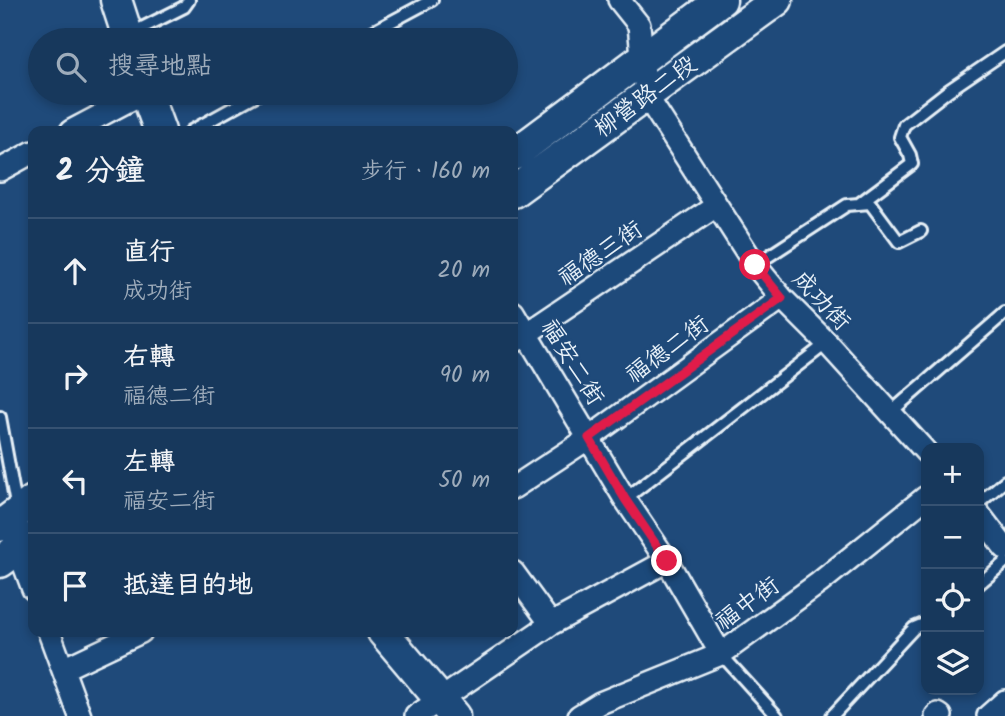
<!DOCTYPE html>
<html lang="zh-TW">
<head>
<meta charset="utf-8">
<style>
	body { margin:0; font-family:Kalam,"LXGW WenKai TC",sans-serif; background:#244365; color:#f1f3f6 }
	.controls { position:absolute; right:21px; bottom:21px; display:grid; overflow:hidden; border-radius:14px; box-shadow:0 4px 10px #0003 }
	.controls button { width:63px; height:63px; display:grid; place-items:center; padding:0; border:0; border-bottom:2px solid #365272; background:#17385c; color:#f1f3f6; font:35px sans-serif }
	.stop { position:absolute; width:21px; height:21px; margin:-16px; border:5px solid #e11d48; border-radius:50%; background:#fff }
	.stop.end { background:#e11d48; border-color:#fff; box-shadow:0 2px 7px #0008 }
	.list { margin:0; padding:0; list-style:none }
	h2 { display:flex; justify-content:space-between; align-items:center; height:91px; margin:0; padding:0 28px; font-size:30px }
	h2 small { font-size:23px; font-weight:400; color:#9eacbb }
	.list li { display:grid; grid-template-columns:46px 1fr auto; gap:21px; align-items:center; box-sizing:border-box; height:105px; padding:0 28px; border-top:2px solid #365272 }
	.list b { display:block; font-size:26px; white-space:nowrap }
	.list p { margin:0; font-size:23px; white-space:nowrap; color:#9eacbb }
	.list em { font-size:23px; font-style:normal; color:#9eacbb }
	.icon { flex:none; width:38px; height:38px; fill:none; stroke:currentColor; stroke-width:2; stroke-linecap:round; stroke-linejoin:round }
	.map { position:relative; flex:none; width:1005px; height:716px; overflow:hidden }
	.search { position:absolute; background:#17385c; box-shadow:0 4px 10px #0003; left:28px; top:28px; width:490px; height:77px; display:flex; align-items:center; gap:18px; box-sizing:border-box; padding:0 24px; border-radius:38px; color:#9eacbb; font-size:26px }
	.panel { position:absolute; background:#17385c; box-shadow:0 4px 10px #0003; left:28px; top:126px; width:490px; height:511px; border-radius:14px }
	.map>svg:first-child { display:block }
	.lines { fill:none; stroke-linecap:round; stroke-linejoin:round }
	.lane-casing { stroke:#e8f1f8; stroke-width:16 }
	.street-casing { stroke:#e8f1f8; stroke-width:26 }
	.secondary-casing { stroke:#e8f1f8; stroke-width:35 }
	.lane { stroke:#1f4a7a; stroke-width:10 }
	.street { stroke:#1f4a7a; stroke-width:21 }
	.secondary { stroke:#1f4a7a; stroke-width:30 }
	.route { stroke:#e11d48; stroke-width:9 }
	.labels { text-anchor:middle; stroke-width:5; stroke-linejoin:round; paint-order:stroke }
	.street-label { font-size:24px; fill:#e8f1f8; stroke:#1f4a7a }
</style>
</head>
<body>
<div class="map">
<svg width="1005" height="716" viewBox="0 0 1005 716">
	<rect width="100%" height="100%" fill="#1f4a7a"/>
	<filter id="ink" filterUnits="userSpaceOnUse"><feTurbulence type="fractalNoise" baseFrequency=".0143" numOctaves="2"/><feDisplacementMap in="SourceGraphic" scale="14" xChannelSelector="R" yChannelSelector="G"/><feConvolveMatrix kernelMatrix="1 2 1 2 8 2 1 2 1" color-interpolation-filters="sRGB"/></filter>
	<g filter="url(#ink)">
		<g class="lines">
			<g class="lane-casing">
				<path id="lane" d="M130 34 184 7 189 0
					M357 40 432 0
					M191 131 260 93
					M860 203 912 164 910 155 900 137 904 125 949 90 1005 52
					M755 265 847 205 870 203 899 242 921 231
					M890 413 1005 313
					M0 417 17 510
					M625 499 827 343
					M979 503 1005 481
					M979 584 1005 562
					M721 654 777 716
					M832 716 914 628 926 623"/>
			</g>
			<g class="street-casing">
				<path id="street" d="M619 0 639 25 646 95 755 265 782 298 827 343 926 452
					M71 131 143 93
					M0 170 33 152
					M513 312 625 499 667 561 721 654
					M514 342 716 206
					M513 488 589 438 782 298
					M979 514 1005 548
					M18 537V549L33 589
					M513 572 551 624
					M49 632 80 716
					M63 669 141 632
					M416 716 551 624 667 561
					M579 716 600 703 721 654 819 583 926 497
					M936 716 938 714 941 716
					M988 716 1005 701"/>
			</g>
			<g class="secondary-casing">
				<path id="secondary" d="M116 0 129 40
					M146 93 160 131
					M513 155 721 0
					M513 192 777 0
					M0 526 33 501
					M0 562 33 538
					M383 632 454 716"/>
			</g>
			<use href="#lane" class="lane"/>
			<use href="#street" class="street"/>
			<use href="#secondary" class="secondary"/>
		</g>
	</g>
	<g class="lines" filter="url(#ink)">
		<path class="route" d="M667 561 625 499 589 438 782 298 755 265"/>
	</g>
	<g class="labels">
		<g class="street-label">
			<text transform="translate(645 96) rotate(-36)" y="8">柳營路二段</text>
			<text transform="translate(600 253) rotate(-34)" y="8">福德三街</text>
			<text transform="translate(822 300) rotate(47)" y="8">成功街</text>
			<text transform="translate(667 349) rotate(-36)" y="8">福德二街</text>
			<text transform="translate(573 362) rotate(58)" y="8">福安二街</text>
			<text transform="translate(747 603) rotate(-36)" y="8">福中街</text>
		</g>
	</g>
</svg>
<div class="controls">
<button>+</button>
<button>−</button>
<button><svg class="icon" aria-label="locate" viewBox="0 0 24 24"><circle cx="12" cy="12" r="6"/><path d="M12 2v4M12 18v4M2 12h4M18 12h4"/></svg></button>
<button><svg class="icon" aria-label="layers" viewBox="0 0 24 24"><path d="M12 4l9 5-9 5-9-5zM3 14l9 5 9-5"/></svg></button>
</div>
<div class="stop" style="left:755px;top:265px"></div>
<div class="stop end" style="left:667px;top:561px"></div>
<div class="search"><svg class="icon" aria-label="search" viewBox="0 0 24 24"><circle cx="10" cy="10" r="6"/><path d="M15 15l6 6"/></svg>搜尋地點</div>
<section class="panel">
<h2>2 分鐘<small>步行 · 160 m</small></h2>
<ul class="list">
<li><svg class="icon" aria-label="ahead" viewBox="0 0 24 24"><path d="M12 20V5M6 11l6-6 6 6"/></svg><div><b>直行</b><p>成功街</p></div><em>20 m</em></li>
<li><svg class="icon" aria-label="right" viewBox="0 0 24 24"><path d="M7 20v-9h11M14 6l5 5-5 5"/></svg><div><b>右轉</b><p>福德二街</p></div><em>90 m</em></li>
<li><svg class="icon" aria-label="left" viewBox="0 0 24 24"><path d="M17 20v-9H6M10 6l-5 5 5 5"/></svg><div><b>左轉</b><p>福安二街</p></div><em>50 m</em></li>
<li><svg class="icon" aria-label="arrive" viewBox="0 0 24 24"><path d="M6 21V4h12l-3 4 3 4H6"/></svg><div><b>抵達目的地</b></div></li>
</ul>
</section>
</div>
</body>
</html>
